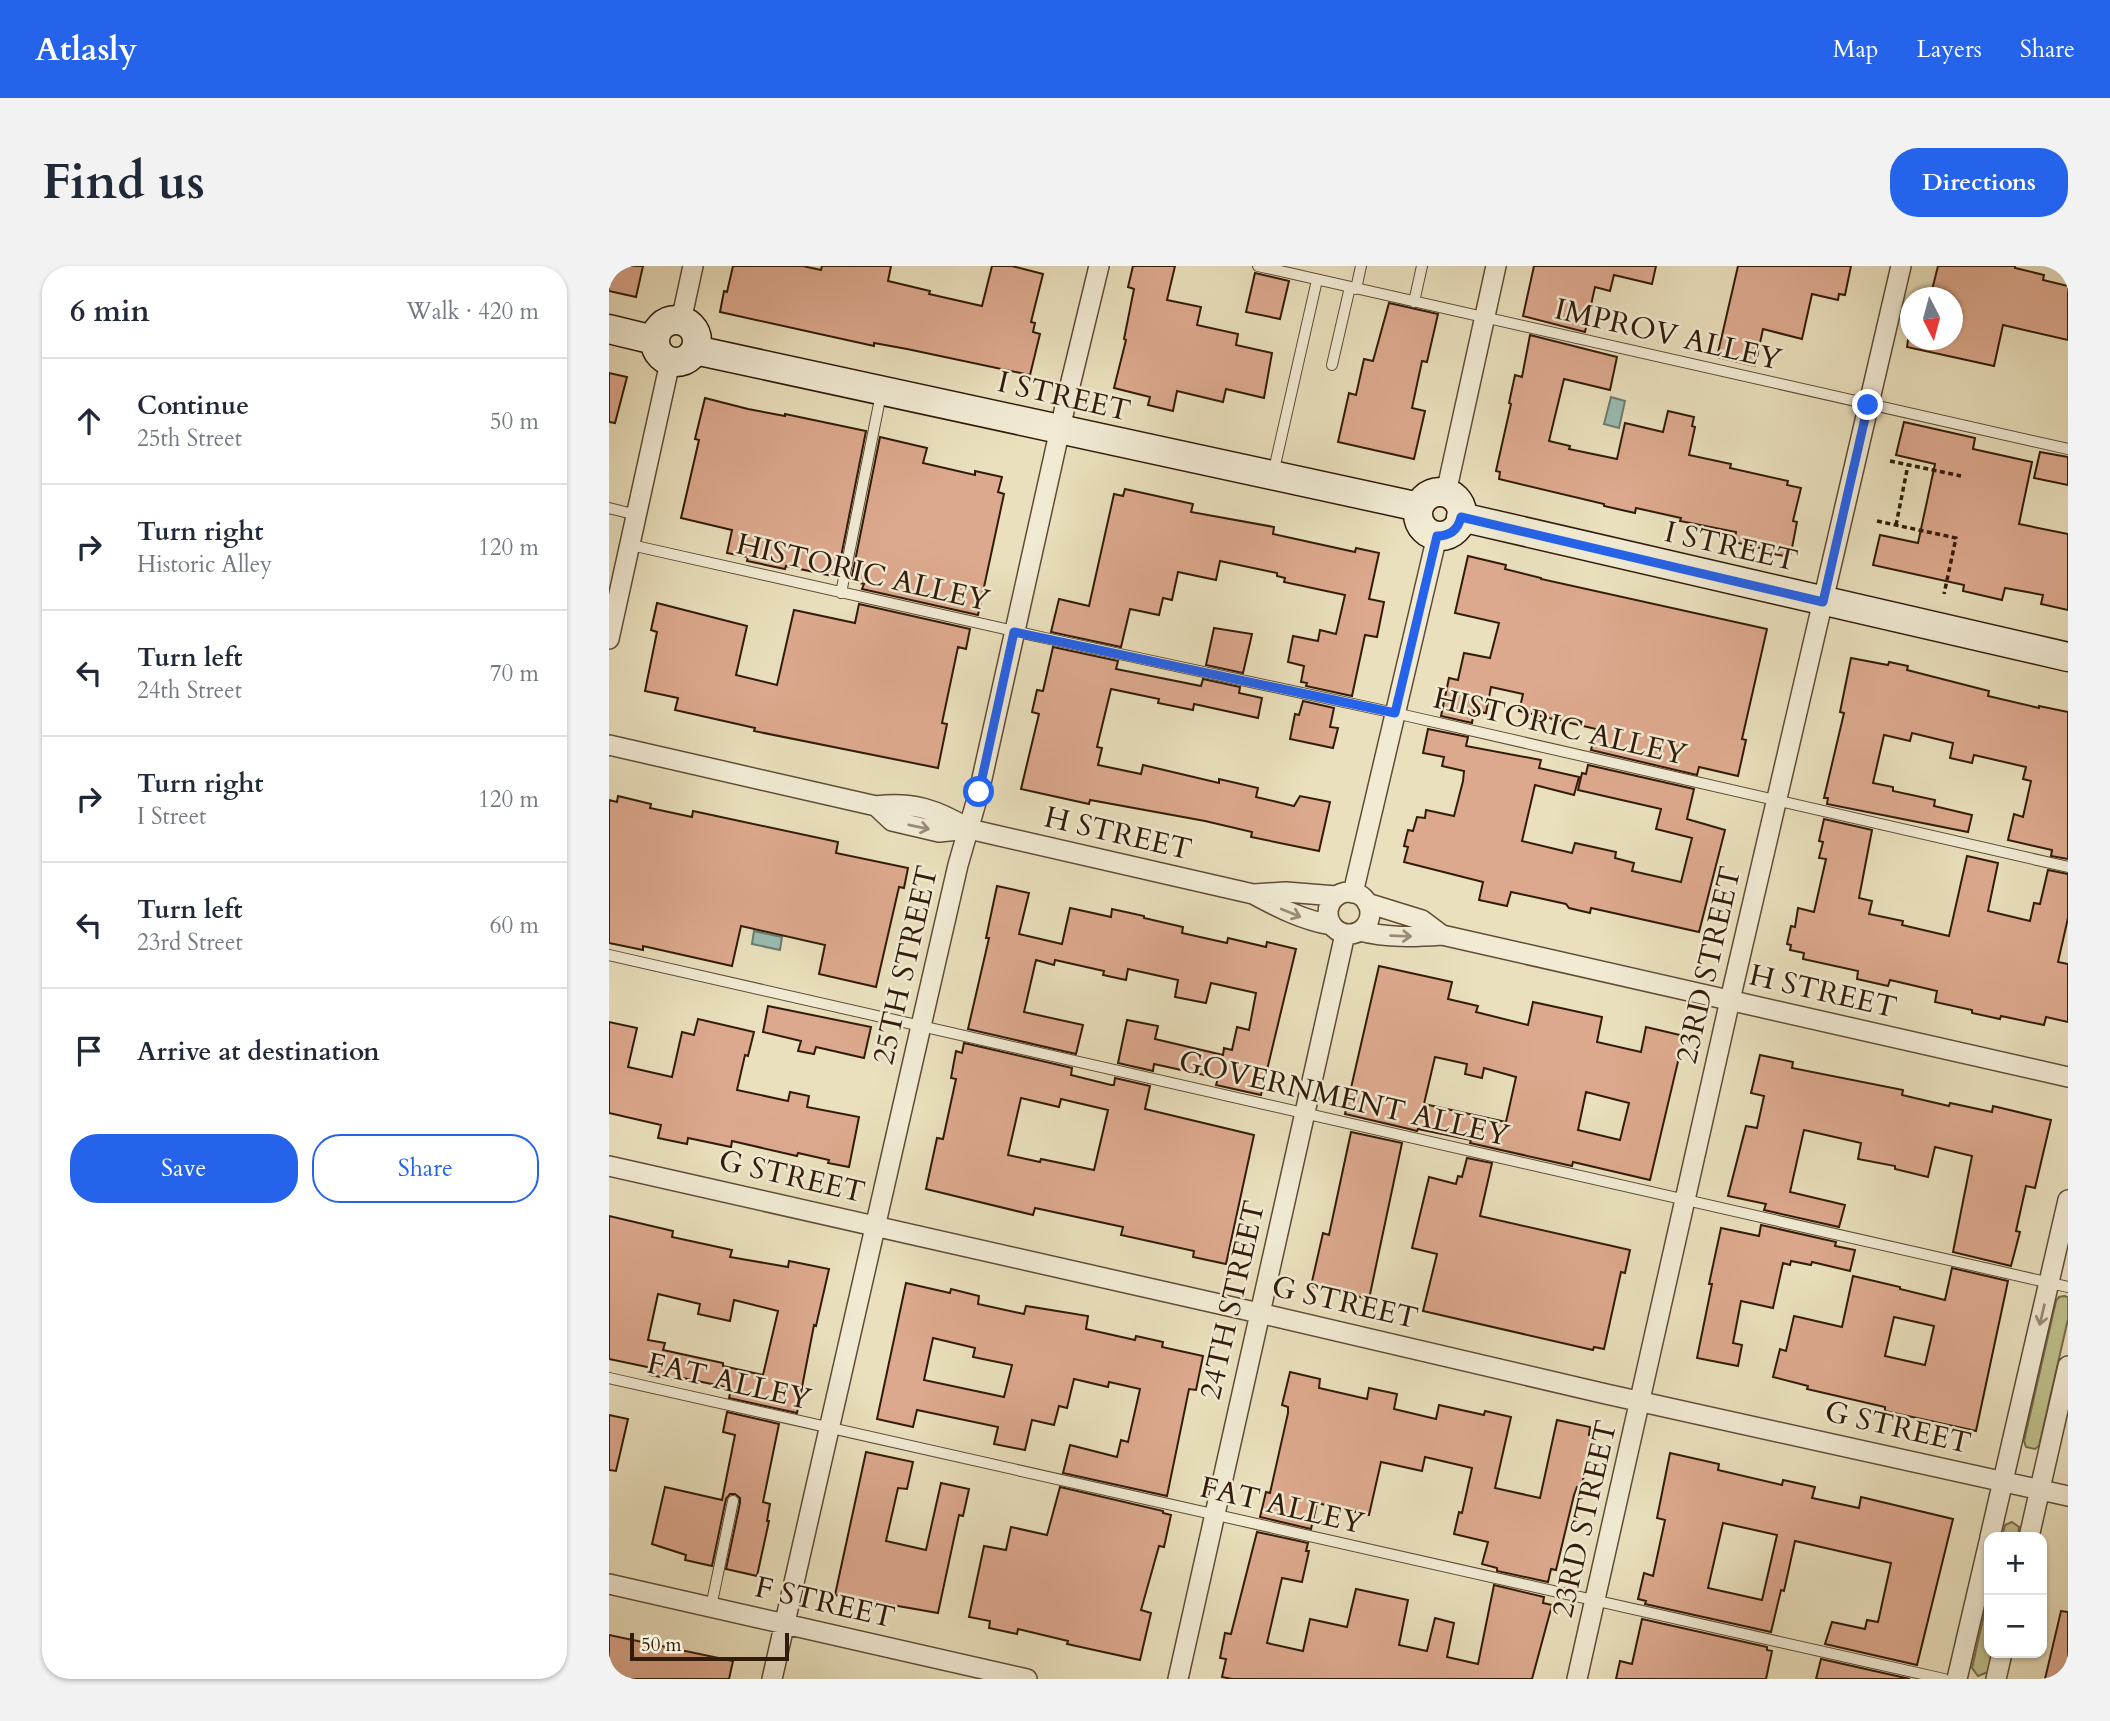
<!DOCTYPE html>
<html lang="en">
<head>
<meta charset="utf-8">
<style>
	body { margin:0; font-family:Cardo,serif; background:#f2f2f3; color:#1f2937 }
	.controls { position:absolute; right:21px; bottom:21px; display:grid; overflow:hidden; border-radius:14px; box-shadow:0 2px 5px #0004 }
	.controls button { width:63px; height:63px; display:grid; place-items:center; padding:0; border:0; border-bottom:2px solid #e0e1e3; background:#fff; color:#1f2937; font:35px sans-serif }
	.compass { position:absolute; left:1291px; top:21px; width:63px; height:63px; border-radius:50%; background:#fff; box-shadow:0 2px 5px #0004; rotate:174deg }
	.scale { position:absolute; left:21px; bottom:18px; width:159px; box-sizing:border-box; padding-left:7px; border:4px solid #321b09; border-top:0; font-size:19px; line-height:24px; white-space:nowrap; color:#321b09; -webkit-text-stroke:5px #f1ebd4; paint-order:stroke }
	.stop { position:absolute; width:21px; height:21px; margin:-16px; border:5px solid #2563eb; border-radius:50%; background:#fff }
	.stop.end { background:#2563eb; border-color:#fff; box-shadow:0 2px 7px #0008 }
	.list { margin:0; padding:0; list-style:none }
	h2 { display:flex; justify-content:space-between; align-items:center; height:91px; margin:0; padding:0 28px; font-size:30px }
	h2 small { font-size:23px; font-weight:400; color:#747a83 }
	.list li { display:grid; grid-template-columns:46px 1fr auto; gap:21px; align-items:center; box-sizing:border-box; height:126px; padding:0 28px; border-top:2px solid #e0e1e3 }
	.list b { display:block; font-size:26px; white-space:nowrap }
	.list p { margin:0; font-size:23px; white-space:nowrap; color:#747a83 }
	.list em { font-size:23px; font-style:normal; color:#747a83 }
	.actions { display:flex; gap:14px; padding:21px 28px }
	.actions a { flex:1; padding:16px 0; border:2px solid #2563eb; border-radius:28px; text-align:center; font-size:24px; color:#2563eb }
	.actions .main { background:#2563eb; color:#fff }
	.icon { flex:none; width:38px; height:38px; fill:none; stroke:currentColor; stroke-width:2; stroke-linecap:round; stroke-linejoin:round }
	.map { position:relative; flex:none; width:1459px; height:1413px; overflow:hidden; border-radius:28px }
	header { display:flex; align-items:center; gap:42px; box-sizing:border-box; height:98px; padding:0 35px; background:#2563eb; color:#fff }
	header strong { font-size:33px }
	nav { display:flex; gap:38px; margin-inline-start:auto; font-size:24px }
	.intro { display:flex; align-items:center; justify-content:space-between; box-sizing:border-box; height:168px; padding:0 42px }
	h1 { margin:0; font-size:49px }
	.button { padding:18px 32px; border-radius:28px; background:#2563eb; color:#fff; font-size:24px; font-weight:700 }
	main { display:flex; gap:42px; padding:0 42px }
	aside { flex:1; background:#fff; border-radius:28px; box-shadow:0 2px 5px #0004 }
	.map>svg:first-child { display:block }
	.green { fill:#bfc08c; stroke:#786e4a; stroke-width:2 }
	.water { fill:#98bdb2; stroke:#6f7c6e; stroke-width:2 }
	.building { fill:#dda98e; stroke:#321b09; stroke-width:2; fill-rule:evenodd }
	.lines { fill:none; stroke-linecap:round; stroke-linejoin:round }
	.lane-casing { stroke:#604c36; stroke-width:12 }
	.street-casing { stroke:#604c36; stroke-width:22 }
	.secondary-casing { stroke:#321b09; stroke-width:31 }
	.path { stroke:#321b09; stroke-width:3.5; stroke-dasharray:5 3.5; stroke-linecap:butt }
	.lane { stroke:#f1ebd4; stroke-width:10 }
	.street { stroke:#f1ebd4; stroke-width:19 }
	.secondary { stroke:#f1ebd4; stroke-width:28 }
	.oneway { stroke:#9b8d79 }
	.route { stroke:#2563eb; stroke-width:9 }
	.labels { text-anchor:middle; stroke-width:5; stroke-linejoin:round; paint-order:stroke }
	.street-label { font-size:30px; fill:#321b09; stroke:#f1ebd4 }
</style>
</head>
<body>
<header>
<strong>Atlasly</strong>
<nav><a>Map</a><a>Layers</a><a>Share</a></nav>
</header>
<div class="intro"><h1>Find us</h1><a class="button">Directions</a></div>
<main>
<aside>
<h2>6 min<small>Walk · 420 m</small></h2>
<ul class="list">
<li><svg class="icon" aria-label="ahead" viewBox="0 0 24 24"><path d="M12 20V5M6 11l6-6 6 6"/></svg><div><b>Continue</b><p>25th Street</p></div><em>50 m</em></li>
<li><svg class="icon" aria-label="right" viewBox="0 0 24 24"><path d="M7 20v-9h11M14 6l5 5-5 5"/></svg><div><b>Turn right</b><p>Historic Alley</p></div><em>120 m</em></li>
<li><svg class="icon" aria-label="left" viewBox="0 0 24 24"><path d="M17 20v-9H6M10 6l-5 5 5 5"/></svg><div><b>Turn left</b><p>24th Street</p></div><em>70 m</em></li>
<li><svg class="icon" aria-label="right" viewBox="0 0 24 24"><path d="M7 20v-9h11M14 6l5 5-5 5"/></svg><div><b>Turn right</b><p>I Street</p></div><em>120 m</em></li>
<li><svg class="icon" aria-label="left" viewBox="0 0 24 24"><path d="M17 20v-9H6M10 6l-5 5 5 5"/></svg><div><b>Turn left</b><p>23rd Street</p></div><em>60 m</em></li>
<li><svg class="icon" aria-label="arrive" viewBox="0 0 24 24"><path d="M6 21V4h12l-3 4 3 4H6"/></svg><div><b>Arrive at destination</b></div></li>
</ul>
<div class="actions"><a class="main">Save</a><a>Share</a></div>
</aside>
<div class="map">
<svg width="1459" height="1413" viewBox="0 0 1459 1413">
	<rect width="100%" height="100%" fill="#eae0bd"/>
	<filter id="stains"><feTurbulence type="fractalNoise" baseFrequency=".00286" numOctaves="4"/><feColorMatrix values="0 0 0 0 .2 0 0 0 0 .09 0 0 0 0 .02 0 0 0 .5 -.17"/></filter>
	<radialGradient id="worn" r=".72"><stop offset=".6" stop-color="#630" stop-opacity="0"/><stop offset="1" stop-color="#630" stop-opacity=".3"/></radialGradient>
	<path class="green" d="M1455 1030 1459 1031V1053L1430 1180 1426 1183 1417 1181 1415 1175 1447 1035 1450 1031Z
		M1403 1256 1410 1261 1409 1271H1393L1396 1259Z
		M1380 1326V1387H1383L1379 1406 1369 1410 1363 1402Z"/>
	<path class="water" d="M1002 131 1016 135 1010 162 995 158Z
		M145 665 173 671 171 684 143 678Z"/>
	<path class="building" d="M0 0H34L27 31 0 25Z
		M124 0H194L212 4 213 0H282L279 15 321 25 320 28 373 40 383 0H403L434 8 422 56 426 57 424 66 431 68 421 109 298 83 265 77V80L111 46 115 25 118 26Z
		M524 0H566L558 34 592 41 588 59 629 68 627 79 663 87 655 132 617 123 614 136 568 125 564 145 539 139 541 131 505 122 517 74 515 73 525 23 519 21Z
		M925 0H1047L1043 18 1005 9 1001 25 986 21 976 66 914 50Z
		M1129 0H1242L1236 29 1230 28 1229 34 1203 28 1193 73 1154 63 1146 100 1108 91Z
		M1329 0H1406V2L1435 9 1434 14 1459 20V74L1394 59 1385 100 1298 81 1299 74H1343V32H1321Z
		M646 7 680 15 671 53 637 46Z
		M780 37 829 48 818 96 813 95 803 142 816 145 805 193 729 176 740 127 747 129 755 93 764 95Z
		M921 69 1008 91 1001 124 955 113 940 175 961 180 960 183 1008 193 1016 157 1054 166 1059 145 1085 151 1083 160 1086 161 1080 189 1122 198 1121 202 1179 215 1178 219 1192 222 1184 255 1188 256 1182 287 1176 286 1175 290 1156 286V283L1125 276 1127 266 1071 255 1072 252 1027 242 1026 247 995 240V238L890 213 891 206 887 205 902 138 900 137 906 109 913 111Z
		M0 107 18 111 6 157 0 156Z
		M96 132 139 143 176 150V148L257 165 228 311 177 300 176 303 138 295 139 291 118 287 123 264 72 252 90 174 86 173Z
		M1295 156 1366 172 1364 183 1423 196 1410 258 1459 268V344L1432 338 1434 329 1396 322 1393 334 1354 325 1355 319 1264 299 1271 269 1309 277 1326 198 1287 189Z
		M271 171 318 182 314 197 366 209V205L393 211 389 226 395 228 369 349 253 323 255 318 242 315Z
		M1431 186 1459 191V219L1425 212Z
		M516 223 584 238 582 246 665 261 664 268 746 286 747 282 770 287 760 333 775 336 768 371 756 369 743 430 697 420 698 417 692 416 695 400 679 396 684 370 709 375 711 364 727 368 736 329 675 316 676 312 668 310V307L611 295 607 314 569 306 563 334 554 332 550 349 521 343 512 381 442 366 450 333 480 340 505 228 514 230Z
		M859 290 897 299 896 303 932 312V313L1158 363 1133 473 1137 474 1129 510 1090 501 1088 509 982 484 987 463 910 445 914 428 882 421 877 447 865 445 863 457 832 450 840 412 849 414 855 387 881 392 890 357 846 347Z
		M48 337 138 360 127 409 168 419 185 344 246 357 250 338 361 363 357 383 349 381 333 457 338 458 329 502 145 465 146 462 66 444 69 432 36 425 48 366 42 364Z
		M605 362 643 368 634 407 597 399Z
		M444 381 509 395 507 403 592 420 594 413 631 421 630 427 653 432 649 452 585 438 584 444 549 437 550 433 502 423 488 481 493 482 489 499 532 508 534 499 610 517V513L649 522 647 531 685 540 691 530 721 536 710 585 642 571 643 566 596 555 481 534 480 538 412 523 430 448 423 446 428 424 434 425Z
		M1242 392 1279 399 1280 396 1299 400 1298 404 1380 425 1379 430 1430 442V440L1459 446V593L1442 590 1443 584 1399 574 1405 548 1414 551 1422 515 1414 513 1417 501 1365 489 1363 497 1341 492 1344 477 1303 467 1301 475 1275 469 1264 517 1284 521V525L1326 534 1325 540 1363 549 1359 566 1218 538 1219 532H1215L1235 447 1231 446Z
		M694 435 725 442 721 461 729 462 724 482 681 473 686 448 690 449Z
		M819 463 859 471 857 480 932 494 930 502 970 511 965 529 926 519 913 575 963 587 966 577 1007 586 1006 592 1025 597 1023 605 1072 616 1083 572 1047 563 1052 543 969 524 973 507 977 508 979 499 1085 523 1078 553 1116 564 1090 666 982 642 981 647 960 642 957 638 902 626 898 640 870 634 874 616 795 596 799 581 795 580 799 564 804 565 808 551 816 552 817 544 845 550 854 515 855 505 833 500 835 491 814 487Z
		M9 530 42 538 41 542 83 551 84 545 229 576 227 587 299 602 295 622 290 621 267 721 210 708 216 679 132 660 123 700 34 680V684L0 677V534L8 536Z
		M1215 553 1263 564 1250 632 1263 635 1260 648 1294 655 1293 659 1340 670 1358 590 1389 597 1379 645 1421 655 1425 637 1431 638 1439 604 1459 608V652L1449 696 1459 698V756L1437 751 1435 759 1392 750 1391 753 1363 747V744L1326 736 1328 725 1281 714 1279 720 1248 713 1249 705 1194 693 1195 687 1181 684 1182 679 1178 678 1182 660 1186 661 1189 642 1205 646 1217 593 1210 592 1214 576 1210 575Z
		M388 620 420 627 410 668 453 678 461 642 502 651 503 643 535 650V652L574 661 573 667 618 677 619 672 657 681 658 676 687 683 652 829 607 819 609 812 545 798 544 805 509 797 518 754 549 760 546 773 614 789 615 782 623 784 628 761 640 764 647 727 602 717 597 737 566 731 569 714 519 703 517 714 494 709 495 705 446 694 445 699 427 694 415 746 474 759 467 788 359 763 380 672H377Z
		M770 700 843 716 839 733 869 740 867 746 919 759 924 736 993 751 988 776 1032 786 1037 761 1075 770 1041 914 964 896 963 900 861 877 862 874 809 863 808 865 796 862 736 848ZM826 791 858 798 856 808 873 812 875 802 907 811 897 856 815 838ZM977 826 1020 837 1011 874 969 864Z
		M159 740 262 761 255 792 207 781 205 788 189 785 192 775 154 766Z
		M89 753 145 766 139 790 136 789 128 824 179 835 181 826 200 830 198 841 250 851 240 901 219 897 220 894 189 887 188 890 123 875 122 881 79 872 78 878 49 872 52 859 0 847V756L28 762 19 801 63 811 73 766 85 769Z
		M355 777 463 802 462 809 502 819H505L506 812 541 820 536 843 645 869 617 998 584 991 585 985 512 969 514 961 426 942 424 949 317 923 328 872 334 873 347 813 342 812 347 785 353 787ZM412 832 450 841 452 833 499 844 485 904 432 893 431 896 399 889Z
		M1151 789 1184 796 1183 802 1294 824 1293 829 1340 840 1341 837 1383 846 1384 840 1442 854 1426 922 1417 920 1407 965 1411 966 1402 1000 1344 986 1363 890 1326 881 1319 911 1286 903V900L1249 893 1252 877 1195 864 1181 926 1236 939 1230 961 1155 944 1157 938 1119 930 1137 860 1148 862 1155 830 1142 827Z
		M742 866 793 877 760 1033 702 1020 714 967 720 969Z
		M858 892 883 897 871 950 1021 984 1016 1007 1012 1006 995 1083 985 1081 984 1084 814 1045 828 988 803 982 820 911 847 918 849 910 853 911Z
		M0 950 64 965 63 971 123 984 121 991 179 1001 180 995 220 1003 207 1060 205 1059 188 1147 120 1132 122 1123 112 1120 69 1111 68 1114 41 1109 43 1102 0 1093ZM49 1028 91 1038 89 1048 121 1055 125 1034 169 1045 154 1109 114 1100V1097L54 1084 56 1077 39 1074Z
		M1152 959 1227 976 1226 980 1246 984 1241 1005 1203 996 1202 999 1182 995 1181 999 1174 997 1164 1042 1132 1035 1124 1077 1133 1079 1129 1100 1088 1092 1103 1018H1100L1112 962 1150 970Z
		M1343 1002 1399 1015 1367 1165 1276 1145V1141L1198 1123 1199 1120 1164 1111 1171 1083 1177 1085 1185 1050 1233 1061 1244 1010 1291 1021V1023L1336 1034ZM1285 1051 1325 1060 1316 1099 1276 1090Z
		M297 1017 341 1027 342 1023 370 1030 369 1038 415 1048 417 1040 479 1050 477 1063 526 1074 527 1070 554 1076 553 1081 594 1090 587 1124 580 1123 558 1230 454 1207 461 1179 508 1191 512 1174 519 1176 531 1123 500 1116 499 1121 465 1113 458 1142 450 1140 445 1159 423 1154 416 1184 385 1178 389 1161 308 1144 304 1161 268 1153ZM324 1072 366 1082 364 1091 403 1099 395 1131 315 1114Z
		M681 1106 711 1113 710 1122 758 1133 760 1122 788 1128 785 1143 827 1153 830 1139 875 1149 876 1145 902 1151 886 1222 931 1232 948 1154 981 1161 980 1169 985 1170 972 1222 968 1221 965 1229 947 1304 942 1303 939 1316 888 1305V1302L873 1298 879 1276 845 1268 850 1246 853 1247 863 1202 816 1191 813 1205 772 1196 760 1249 708 1237 702 1263 651 1251 657 1226 661 1227 679 1147V1141L673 1139Z
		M118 1146 170 1158 154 1236 161 1238 158 1255H160L148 1310 117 1303 131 1237V1232L126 1228H121L117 1233 103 1300 76 1294 77 1289 43 1278 56 1221 113 1234 126 1169 114 1166Z
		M0 1149 19 1153 7 1205 0 1204Z
		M257 1186 304 1196 298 1223 289 1222 277 1275 317 1284 332 1217 360 1223 354 1250 350 1249 329 1347 226 1329Z
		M1061 1187 1110 1198 1109 1204 1173 1219 1174 1214 1206 1221 1203 1232 1250 1242 1252 1231 1344 1253 1308 1399 1216 1378 1223 1356 1256 1363 1258 1354 1269 1356 1282 1297 1186 1275 1175 1325 1172 1324 1162 1366 1036 1338 1037 1335 1029 1333 1035 1307 1044 1310 1056 1254 1048 1252ZM1114 1257 1168 1269 1153 1334 1099 1322Z
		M451 1221 554 1245V1247L562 1249 555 1281 550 1280 532 1344 542 1347 531 1394 458 1378 459 1375 409 1363 408 1368 380 1362 381 1355 360 1351 375 1280 397 1284 402 1261 438 1269Z
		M648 1266 699 1277 697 1285H700L693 1316 673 1312 658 1377 694 1385 701 1353 738 1361 747 1323 799 1334 790 1379 818 1385 826 1352 845 1357 838 1391 869 1398 885 1319 935 1331 934 1337 943 1339 923 1413H623L613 1411 617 1393 611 1392 616 1367 622 1368Z
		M1452 1345 1459 1346V1413H1436Z
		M1033 1353 1158 1381V1384L1163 1385 1157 1413H1007L1011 1395 1023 1398Z
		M0 1369 124 1395 120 1413H0Z
		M1212 1393 1301 1413H1207Z"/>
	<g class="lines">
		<g class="lane-casing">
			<path id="lane" d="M649 0 1459 183
				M747 23 752 0
				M805 36 813 0
				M723 99 741 21
				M664 208 708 14
				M0 242 28 249
				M22 279 436 372 786 447 1459 601
				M232 327 272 128
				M0 689 1459 1021
				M0 1112 1335 1413
				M102 1341 124 1235"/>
		</g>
		<g class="street-casing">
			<path id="street" d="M72 55 84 0
				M837 227 887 0
				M0 373 61 96
				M0 479 267 540C303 535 329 544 360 563L644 628C670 642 694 654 722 659
				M267 540 283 555 330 566 360 563
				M719 647a21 21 0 1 1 42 0a21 21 0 1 1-42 0Z
				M744 627 828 270
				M645 628 677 626 727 630
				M758 637 813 654 833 669
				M751 665C779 672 805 671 833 669L1459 811
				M0 900 650 1047 997 1128 1459 1230
				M1381 1271 1459 934
				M1420 1271 1459 1100
				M0 1318 418 1413
				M163 1413 312 760 349 599 370 526 457 136 490 0
				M569 1413 736 668
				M968 1413 1121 734 1292 0
				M1348 1413 1380 1276
				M1387 1413 1393 1387"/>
		</g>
		<g class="secondary-casing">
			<path id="secondary" d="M46 75a21 21 0 1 1 42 0a21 21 0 1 1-42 0Z
				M0 63 45 74
				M86 84 810 241
				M809 248a22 22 0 1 1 44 0a22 22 0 1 1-44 0Z
				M852 251 1459 391"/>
		</g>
		<path class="path" d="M1281 195 1352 210
			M1268 255 1347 272 1335 328
			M1287 259 1299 199"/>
		<use href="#lane" class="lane"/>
		<use href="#street" class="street"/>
		<use href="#secondary" class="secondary"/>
	</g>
	<defs><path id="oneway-shaft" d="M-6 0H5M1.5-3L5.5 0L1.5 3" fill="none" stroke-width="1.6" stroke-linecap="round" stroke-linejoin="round" transform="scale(1.75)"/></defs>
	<g class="oneway">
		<use href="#oneway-shaft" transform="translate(310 561) rotate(12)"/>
		<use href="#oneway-shaft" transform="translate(682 647) rotate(22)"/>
		<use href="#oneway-shaft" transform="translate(792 670) rotate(2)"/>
		<use href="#oneway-shaft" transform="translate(1433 1049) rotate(103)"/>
	</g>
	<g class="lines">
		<path class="route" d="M370 526 405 366 786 447 828 270C841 270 849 264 852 251L1214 336 1259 139"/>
	</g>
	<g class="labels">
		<g class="street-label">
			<text transform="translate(1059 68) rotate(13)" y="10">IMPROV ALLEY</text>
			<text transform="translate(455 130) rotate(13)" y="10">I STREET</text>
			<text transform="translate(1122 280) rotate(13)" y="10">I STREET</text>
			<text transform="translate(254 306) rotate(13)" y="10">HISTORIC ALLEY</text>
			<text transform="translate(951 460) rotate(13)" y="10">HISTORIC ALLEY</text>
			<text transform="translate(509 567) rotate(13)" y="10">H STREET</text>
			<text transform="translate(296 699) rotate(-77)" y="10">25TH STREET</text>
			<text transform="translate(1099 699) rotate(-77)" y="10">23RD STREET</text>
			<text transform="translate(1214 725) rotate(13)" y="10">H STREET</text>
			<text transform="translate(735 832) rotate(13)" y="10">GOVERNMENT ALLEY</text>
			<text transform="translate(183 910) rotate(13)" y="10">G STREET</text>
			<text transform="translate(623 1034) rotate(-77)" y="10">24TH STREET</text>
			<text transform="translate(736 1036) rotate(13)" y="10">G STREET</text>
			<text transform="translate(120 1115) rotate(13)" y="10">FAT ALLEY</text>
			<text transform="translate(1289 1161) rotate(13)" y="10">G STREET</text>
			<text transform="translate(673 1239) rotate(13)" y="10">FAT ALLEY</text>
			<text transform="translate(975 1253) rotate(-77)" y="10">23RD STREET</text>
			<text transform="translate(216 1336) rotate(13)" y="10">F STREET</text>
		</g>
	</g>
	<rect width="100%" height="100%" filter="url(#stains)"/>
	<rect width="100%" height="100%" fill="url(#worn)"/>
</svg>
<div class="controls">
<button>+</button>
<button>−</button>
</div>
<svg class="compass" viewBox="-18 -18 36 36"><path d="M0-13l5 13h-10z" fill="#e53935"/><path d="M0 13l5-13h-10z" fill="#747a83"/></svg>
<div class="scale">50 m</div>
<div class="stop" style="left:370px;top:526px"></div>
<div class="stop end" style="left:1259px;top:139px"></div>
</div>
</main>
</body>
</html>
